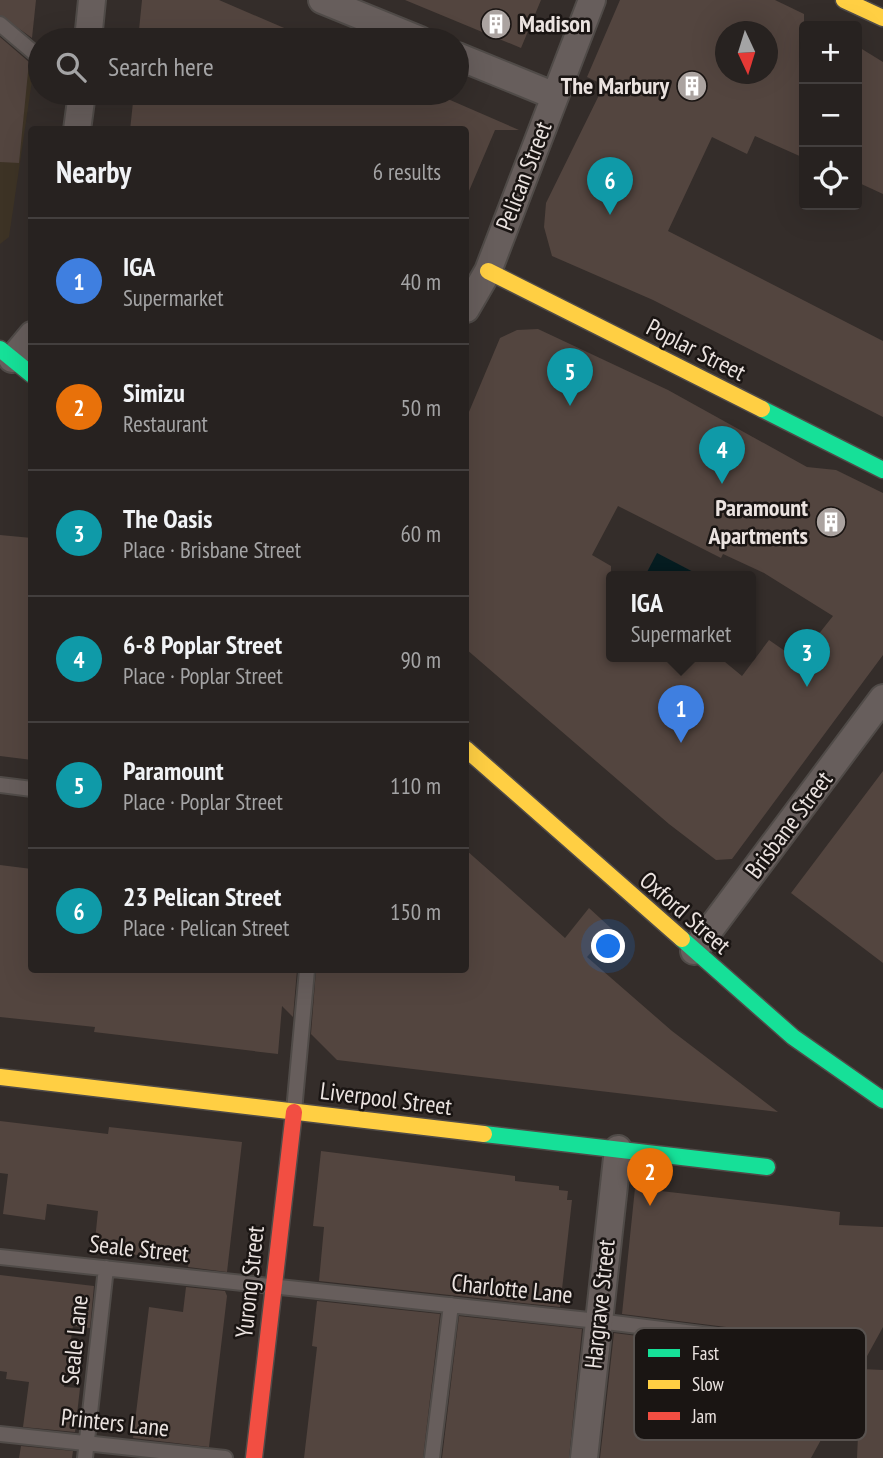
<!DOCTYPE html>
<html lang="en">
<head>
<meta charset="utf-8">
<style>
	body { margin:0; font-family:"PT Sans Narrow",sans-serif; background:#2f2a29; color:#f1f3f6 }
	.controls { position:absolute; right:21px; top:21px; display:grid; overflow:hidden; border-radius:7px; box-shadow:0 7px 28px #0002 }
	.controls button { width:63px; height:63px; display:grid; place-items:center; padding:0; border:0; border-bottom:2px solid #433f3e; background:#272220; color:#f1f3f6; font:35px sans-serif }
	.compass { position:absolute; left:715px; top:21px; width:63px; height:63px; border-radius:50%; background:#272220; box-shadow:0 7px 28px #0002; rotate:176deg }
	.you { position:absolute; left:609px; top:947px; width:24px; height:24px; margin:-18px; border:5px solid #fff; border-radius:50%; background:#1a73e8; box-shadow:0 0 0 10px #1a73e833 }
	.badge { display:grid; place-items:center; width:46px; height:46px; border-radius:50%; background:#aba3a0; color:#fff; font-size:23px; font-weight:700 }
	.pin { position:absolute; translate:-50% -58px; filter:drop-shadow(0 2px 4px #0008) }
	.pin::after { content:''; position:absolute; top:37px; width:24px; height:21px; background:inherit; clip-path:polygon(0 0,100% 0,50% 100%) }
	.popup { position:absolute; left:606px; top:571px; width:150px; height:91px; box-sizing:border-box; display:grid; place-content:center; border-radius:7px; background:#272220; filter:drop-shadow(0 2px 5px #0005); font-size:23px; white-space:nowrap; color:#a4a4a5 }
	.popup b { font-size:26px; color:#f1f3f6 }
	.popup::after { content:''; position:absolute; left:50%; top:100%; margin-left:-14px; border:14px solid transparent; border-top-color:#272220 }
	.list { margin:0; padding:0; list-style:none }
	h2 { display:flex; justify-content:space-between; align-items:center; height:91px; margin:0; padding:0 28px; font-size:30px }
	h2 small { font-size:23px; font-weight:400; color:#a4a4a5 }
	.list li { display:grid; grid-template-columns:46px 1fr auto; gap:21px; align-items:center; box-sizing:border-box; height:126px; padding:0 28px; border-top:2px solid #433f3e }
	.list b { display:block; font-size:26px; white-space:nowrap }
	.list p { margin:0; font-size:23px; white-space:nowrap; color:#a4a4a5 }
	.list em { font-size:23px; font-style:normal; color:#a4a4a5 }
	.icon { flex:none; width:38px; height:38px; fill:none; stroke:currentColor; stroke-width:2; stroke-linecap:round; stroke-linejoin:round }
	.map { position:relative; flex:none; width:883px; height:1458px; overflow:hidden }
	.search { position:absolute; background:#272220; box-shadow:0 7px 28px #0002; left:28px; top:28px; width:441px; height:77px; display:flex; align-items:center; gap:18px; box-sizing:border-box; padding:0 24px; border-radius:38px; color:#a4a4a5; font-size:26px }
	.panel { position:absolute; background:#272220; box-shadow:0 7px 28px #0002; left:28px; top:126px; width:441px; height:847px; border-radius:7px }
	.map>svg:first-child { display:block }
	.commercial { fill:#3d3325 }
	.water { fill:#051c20 }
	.building { fill:#53453f; fill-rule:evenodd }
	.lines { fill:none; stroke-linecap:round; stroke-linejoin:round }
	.lane-casing { stroke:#504b48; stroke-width:18 }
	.street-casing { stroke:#504b48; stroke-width:30 }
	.fast-casing { stroke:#504b48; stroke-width:19 }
	.slow-casing { stroke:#504b48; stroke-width:19 }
	.jam-casing { stroke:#504b48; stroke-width:19 }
	.lane { stroke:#675e5c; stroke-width:14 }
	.street { stroke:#675e5c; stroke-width:26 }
	.fast { stroke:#16e098; stroke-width:16 }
	.slow { stroke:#ffcf43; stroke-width:16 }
	.jam { stroke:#f24e42; stroke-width:16 }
	.labels { text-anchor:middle; stroke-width:5; stroke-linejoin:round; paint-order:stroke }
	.poi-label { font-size:24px; font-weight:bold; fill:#ebe3e0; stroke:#1a1513; text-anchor:end }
	.street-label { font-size:24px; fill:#ebe3e0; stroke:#1a1513 }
	.key { fill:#1a1513; stroke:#595350; stroke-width:2 }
	.key-label { font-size:19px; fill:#ebe3e0 }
</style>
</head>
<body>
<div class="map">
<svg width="883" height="1458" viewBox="0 0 883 1458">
	<rect width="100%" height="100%" fill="#342d2a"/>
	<path class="commercial" d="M0 40 34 67 9 237 0 244Z"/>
	<path class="water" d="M657 553 703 577H651L646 574Z"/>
	<path class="building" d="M0 0H36L32 38 0 15Z
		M142 0H219L312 40H138Z
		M405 0H541L521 48Z
		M620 0H775L804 14V158L755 136 747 154 712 137 668 231 883 341V417L653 300 552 256 544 227 546 203 604 85 587 77ZM725 32H767V74H725Z
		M0 37 29 62 19 163 0 162Z
		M857 46 883 62V194L857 182Z
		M134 93H434L519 130H495L466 198V130H130Z
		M538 329 668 390 807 467 836 470 883 493V655L732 859 716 860 669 824 466 649V419L500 338 517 330ZM618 506 721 558 723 554 764 573 833 616 798 660 769 640 742 676 719 657H611V566L592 555Z
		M0 535 32 538V760L0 756Z
		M883 771V963L791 893Z
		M466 850 565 938 589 908 612 929 587 957 672 1031 778 1112 337 1060 311 1034 316 970H466Z
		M0 865 32 869V970H297L293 1017 282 1006 278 1054 94 1032 95 1027 0 1017Z
		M0 1121 108 1134 109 1127 242 1142 227 1272 188 1267 189 1261 94 1250 98 1211 47 1204 45 1220 3 1214 8 1174 0 1173Z
		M321 1151 515 1176V1181L559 1186V1190L568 1191 567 1200H572L560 1307 319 1281 324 1227 313 1226Z
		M635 1188 840 1212 839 1225 883 1227V1327L811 1458H600L614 1333 829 1360 839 1352V1346L831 1340 622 1314Z
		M0 1275 94 1286 90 1328 73 1326 64 1387 80 1388 75 1432 23 1427 29 1382 6 1379 7 1372 0 1371Z
		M186 1287 225 1291 227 1296 209 1447 133 1438 149 1307 183 1312Z
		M317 1301 440 1314 423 1458H304L317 1347 312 1346Z
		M459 1316 582 1329 569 1458H442Z
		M861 1369 883 1370V1458H857Z
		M21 1446 73 1451 72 1458H19Z"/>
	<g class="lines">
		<g class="lane-casing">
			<path id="lane" d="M0 24 40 58
				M0 785 32 789
				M294 1111 307 970
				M0 1257 598 1321 830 1350
				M0 1434 225 1458
				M85 1458 106 1268
				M432 1458 451 1305"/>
		</g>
		<g class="street-casing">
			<path id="street" d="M322 0 420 40
				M88 40 92 0
				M457 56 555 96
				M77 130 82 93
				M466 309 488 271 592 0
				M12 359 32 335
				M694 951 883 698
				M584 1458 618 1149"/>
		</g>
		<g class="fast-casing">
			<path id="fast" d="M0 349 32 375
				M762 409 883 470
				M682 939 793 1037 883 1100
				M484 1134 767 1167"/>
		</g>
		<g class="slow-casing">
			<path id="slow" d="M844 0 883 18
				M488 271 762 409
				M466 749 682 939
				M0 1077 484 1134"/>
		</g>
		<g class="jam-casing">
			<path id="jam" d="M254 1458 294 1112"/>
		</g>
		<use href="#lane" class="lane"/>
		<use href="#street" class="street"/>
		<use href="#fast" class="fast"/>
		<use href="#slow" class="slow"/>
		<use href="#jam" class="jam"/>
	</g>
	<defs>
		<g id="building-disc" transform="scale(1.575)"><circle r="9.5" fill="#aba3a0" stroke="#1a1513"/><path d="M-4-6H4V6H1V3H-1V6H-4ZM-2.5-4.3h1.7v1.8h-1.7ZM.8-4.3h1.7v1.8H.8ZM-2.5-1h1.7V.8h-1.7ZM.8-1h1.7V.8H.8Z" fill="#fff"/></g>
	</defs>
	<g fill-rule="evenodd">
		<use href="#building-disc" x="496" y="24"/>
		<use href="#building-disc" x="692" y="86"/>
		<use href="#building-disc" x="831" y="522"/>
	</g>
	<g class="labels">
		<g class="poi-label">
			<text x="519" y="32" text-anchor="start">Madison</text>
			<text x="669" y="94">The Marbury</text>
			<text x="808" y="516">Paramount<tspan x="808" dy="28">Apartments</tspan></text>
		</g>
		<g class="street-label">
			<text transform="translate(524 176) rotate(-69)" y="8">Pelican Street</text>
			<text transform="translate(696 350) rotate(27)" y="8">Poplar Street</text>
			<text transform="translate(789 825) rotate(-53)" y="8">Brisbane Street</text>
			<text transform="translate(685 913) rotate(41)" y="8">Oxford Street</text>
			<text transform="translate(386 1099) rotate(7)" y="8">Liverpool Street</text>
			<text transform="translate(139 1249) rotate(6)" y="8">Seale Street</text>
			<text transform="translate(250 1282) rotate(-84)" y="8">Yurong Street</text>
			<text transform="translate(512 1289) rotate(6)" y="8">Charlotte Lane</text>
			<text transform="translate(600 1304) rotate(-84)" y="8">Hargrave Street</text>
			<text transform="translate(75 1340) rotate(-84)" y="8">Seale Lane</text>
			<text transform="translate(115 1423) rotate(6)" y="8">Printers Lane</text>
		</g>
	</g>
	<rect x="634" y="1328" width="232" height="112" rx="10" class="key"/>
	<rect x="648" y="1349" width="32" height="8" fill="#16e098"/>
	<rect x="648" y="1380" width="32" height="9" fill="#ffcf43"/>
	<rect x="648" y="1412" width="32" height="8" fill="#f24e42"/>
	<g class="key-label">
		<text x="692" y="1360">Fast</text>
		<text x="692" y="1391">Slow</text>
		<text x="692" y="1423">Jam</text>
	</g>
</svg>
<div class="controls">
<button>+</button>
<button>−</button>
<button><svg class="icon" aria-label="locate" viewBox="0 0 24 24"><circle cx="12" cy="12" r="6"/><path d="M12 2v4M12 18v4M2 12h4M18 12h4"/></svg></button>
</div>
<svg class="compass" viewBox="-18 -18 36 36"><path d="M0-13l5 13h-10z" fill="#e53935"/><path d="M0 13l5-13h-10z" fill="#a4a4a5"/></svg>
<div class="you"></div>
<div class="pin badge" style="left:681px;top:743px;background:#3f7fe0">1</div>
<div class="popup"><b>IGA</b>Supermarket</div>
<div class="pin badge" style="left:650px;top:1206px;background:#e8710a">2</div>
<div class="pin badge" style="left:807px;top:687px;background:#0f9aa8">3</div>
<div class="pin badge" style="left:722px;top:484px;background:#0f9aa8">4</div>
<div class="pin badge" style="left:570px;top:406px;background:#0f9aa8">5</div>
<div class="pin badge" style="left:610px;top:215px;background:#0f9aa8">6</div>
<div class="search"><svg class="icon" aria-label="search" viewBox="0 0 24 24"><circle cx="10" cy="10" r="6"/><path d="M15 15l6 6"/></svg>Search here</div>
<section class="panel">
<h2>Nearby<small>6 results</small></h2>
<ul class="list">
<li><span class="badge" style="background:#3f7fe0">1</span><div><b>IGA</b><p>Supermarket</p></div><em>40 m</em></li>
<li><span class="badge" style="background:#e8710a">2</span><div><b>Simizu</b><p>Restaurant</p></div><em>50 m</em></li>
<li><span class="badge" style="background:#0f9aa8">3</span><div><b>The Oasis</b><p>Place · Brisbane Street</p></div><em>60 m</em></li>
<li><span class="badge" style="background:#0f9aa8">4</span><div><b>6-8 Poplar Street</b><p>Place · Poplar Street</p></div><em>90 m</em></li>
<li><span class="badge" style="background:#0f9aa8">5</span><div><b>Paramount</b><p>Place · Poplar Street</p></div><em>110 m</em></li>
<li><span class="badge" style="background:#0f9aa8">6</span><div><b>23 Pelican Street</b><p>Place · Pelican Street</p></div><em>150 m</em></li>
</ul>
</section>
</div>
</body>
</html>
